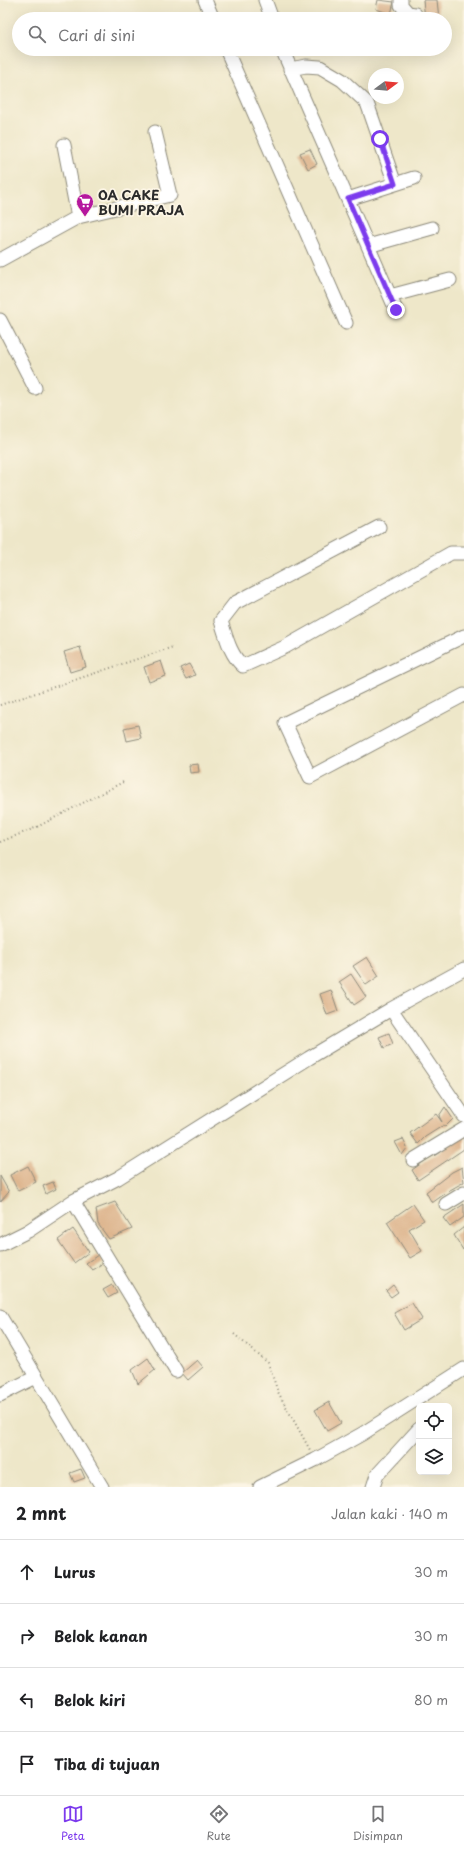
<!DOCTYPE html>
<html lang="id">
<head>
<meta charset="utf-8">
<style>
	body { margin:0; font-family:"Playpen Sans",sans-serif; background:#f6f6f6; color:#202124 }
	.controls { position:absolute; right:12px; bottom:12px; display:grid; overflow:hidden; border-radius:6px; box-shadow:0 4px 16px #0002 }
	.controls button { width:36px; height:36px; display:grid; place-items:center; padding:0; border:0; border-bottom:1px solid #e0e0e0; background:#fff; color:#202124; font:20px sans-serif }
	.compass { position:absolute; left:368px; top:68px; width:36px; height:36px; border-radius:50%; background:#fff; box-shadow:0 4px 16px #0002; rotate:74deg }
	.stop { position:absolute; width:12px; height:12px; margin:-9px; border:3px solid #7c3aed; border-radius:50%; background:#fff }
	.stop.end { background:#7c3aed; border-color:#fff; box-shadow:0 1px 4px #0008 }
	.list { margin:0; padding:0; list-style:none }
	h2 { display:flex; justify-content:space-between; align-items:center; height:52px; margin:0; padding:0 16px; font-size:17px }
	h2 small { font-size:13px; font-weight:400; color:#757577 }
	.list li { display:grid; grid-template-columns:26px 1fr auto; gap:12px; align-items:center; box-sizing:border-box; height:64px; padding:0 16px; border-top:1px solid #e0e0e0 }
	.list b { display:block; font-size:15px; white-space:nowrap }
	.list em { font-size:13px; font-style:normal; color:#757577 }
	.icon { flex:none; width:22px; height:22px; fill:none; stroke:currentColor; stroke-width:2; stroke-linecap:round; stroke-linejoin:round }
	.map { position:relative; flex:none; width:464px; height:1487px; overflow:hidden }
	.search { position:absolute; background:#fff; box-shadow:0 4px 16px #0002; left:12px; right:12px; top:12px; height:44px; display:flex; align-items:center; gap:10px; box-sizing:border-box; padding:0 14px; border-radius:22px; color:#757577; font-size:15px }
	.sheet { height:308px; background:#fff }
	nav { display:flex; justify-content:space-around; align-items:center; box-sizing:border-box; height:56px; border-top:1px solid #e0e0e0; background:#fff; font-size:11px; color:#757577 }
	nav a { display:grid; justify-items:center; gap:2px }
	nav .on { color:#7c3aed }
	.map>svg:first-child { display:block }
	.building { fill:#deb68f }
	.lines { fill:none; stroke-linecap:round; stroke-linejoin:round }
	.minor-casing { stroke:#8c897a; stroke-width:15 }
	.path { stroke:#8c897a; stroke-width:2; stroke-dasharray:1 3; stroke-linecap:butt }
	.minor { stroke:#fff; stroke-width:13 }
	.route { stroke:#7c3aed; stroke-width:5 }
	.labels { text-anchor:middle; stroke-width:3.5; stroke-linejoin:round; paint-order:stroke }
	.poi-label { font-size:13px; font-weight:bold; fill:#2b2b2b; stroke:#fcf5e5; text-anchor:start }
</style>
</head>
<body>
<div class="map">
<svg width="464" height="1487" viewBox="0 0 464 1487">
	<rect width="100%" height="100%" fill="#fcf5e5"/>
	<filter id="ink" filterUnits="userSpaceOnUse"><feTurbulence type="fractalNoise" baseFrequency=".025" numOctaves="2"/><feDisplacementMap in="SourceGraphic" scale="8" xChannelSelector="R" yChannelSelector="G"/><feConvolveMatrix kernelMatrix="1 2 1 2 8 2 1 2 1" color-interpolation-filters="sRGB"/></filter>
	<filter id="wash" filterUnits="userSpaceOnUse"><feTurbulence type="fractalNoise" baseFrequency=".012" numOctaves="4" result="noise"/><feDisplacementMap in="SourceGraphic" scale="16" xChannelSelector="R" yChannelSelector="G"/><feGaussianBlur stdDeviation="0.9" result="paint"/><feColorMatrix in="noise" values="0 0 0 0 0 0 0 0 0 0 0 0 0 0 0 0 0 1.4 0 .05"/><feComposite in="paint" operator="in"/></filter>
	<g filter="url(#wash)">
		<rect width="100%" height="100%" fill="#eee7c9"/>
		<g id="blocks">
			<path class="building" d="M378 0 394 2 391 14 376 9Z
				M423 0H437L439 19H425Z
				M310 149 317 164 308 169 300 153Z
				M80 647 86 667 70 672 64 652Z
				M161 661 166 676 149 682 144 667Z
				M189 664 195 675 186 679 180 668Z
				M138 725 141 738 127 741 124 728Z
				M198 764 199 772 190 773 189 765Z
				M367 957 379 976 366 985 353 966Z
				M351 974 366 997 354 1005 339 982Z
				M331 990 338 1011 327 1015 320 994Z
				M389 1033 393 1044 384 1048 379 1037Z
				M445 1107 453 1119 445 1127 444 1125 425 1137 418 1144 410 1133 436 1114 442 1122 439 1116Z
				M464 1134V1149L418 1180 412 1170 429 1158 437 1154Z
				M403 1139 407 1148 402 1155 395 1142Z
				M28 1166 36 1182 18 1191 10 1175Z
				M462 1167 464 1182 450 1190 432 1203 426 1192 452 1172Z
				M0 1176 9 1192 0 1202Z
				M53 1182 56 1189 46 1194 43 1186Z
				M115 1202 132 1229 109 1239 98 1224 96 1209Z
				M413 1204 424 1220 409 1229 422 1251 410 1258 387 1222Z
				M464 1204V1217L450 1227 443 1218Z
				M464 1227V1249L463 1250 454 1235Z
				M73 1229 89 1252 74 1263 58 1240Z
				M98 1255 103 1263 92 1270 86 1263Z
				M112 1285 117 1293 108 1298 103 1290Z
				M393 1285 398 1292 391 1297 386 1291Z
				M412 1303 422 1319 404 1330 394 1313Z
				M148 1358 155 1370 138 1384 132 1370Z
				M197 1360 203 1367 188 1380 182 1373Z
				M329 1402 341 1423 327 1431 315 1410Z
				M81 1469 85 1478 74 1482 70 1473Z"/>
		</g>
	</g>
	<g filter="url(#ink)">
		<use href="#blocks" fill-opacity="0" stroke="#8c897a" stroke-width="1"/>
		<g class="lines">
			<g class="minor-casing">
				<path id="minor" d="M205 0 213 19
					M265 0 272 19
					M401 0V5L408 13 415 14
					M226 49 346 323
					M282 49 396 310
					M290 69 306 66 320 67 342 80 367 103 395 184
					M348 199 414 178
					M78 217 170 195 155 132
					M368 246 432 228
					M0 260 78 217 64 145
					M390 296 450 280
					M0 320 35 388
					M379 527 235 603 221 621C226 636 230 655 243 666L285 647 451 553H464
					M464 636 285 723 310 777 464 695
					M391 1009 464 1116
					M413 1160 464 1129
					M73 1201 176 1371
					M446 1204 464 1193
					M0 1245 28 1231 73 1201 118 1178 309 1058 391 1009 464 969
					M0 1316 102 1487
					M0 1395 36 1377
					M260 1487 315 1460 362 1434 464 1369
					M373 1487 377 1475 419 1429"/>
			</g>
			<path class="path" d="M0 705 173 647
				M0 842 35 828 125 781
				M234 1334 268 1363 278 1392 310 1450"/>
			<use href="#minor" class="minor"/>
		</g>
	</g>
	<g class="lines" filter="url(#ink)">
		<path class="route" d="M380 139 395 184 348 199 396 310"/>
	</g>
	<defs>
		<g id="supermarket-pin" transform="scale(0.9)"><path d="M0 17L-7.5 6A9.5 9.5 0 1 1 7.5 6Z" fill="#b5179e" stroke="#fcf5e5"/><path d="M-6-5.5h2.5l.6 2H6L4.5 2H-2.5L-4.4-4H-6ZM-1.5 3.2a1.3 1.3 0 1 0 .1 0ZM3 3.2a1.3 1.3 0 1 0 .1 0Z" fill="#fff"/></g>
	</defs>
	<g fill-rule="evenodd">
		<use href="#supermarket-pin" x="85" y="202"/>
	</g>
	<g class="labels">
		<g class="poi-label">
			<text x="98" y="200">OA CAKE<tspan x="98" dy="15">BUMI PRAJA</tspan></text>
		</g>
	</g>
</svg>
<div class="controls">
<button><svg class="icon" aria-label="locate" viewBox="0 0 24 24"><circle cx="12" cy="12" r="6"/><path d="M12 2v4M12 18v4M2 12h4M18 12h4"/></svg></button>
<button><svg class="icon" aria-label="layers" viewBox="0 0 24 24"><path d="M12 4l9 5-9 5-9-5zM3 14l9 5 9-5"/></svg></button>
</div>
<svg class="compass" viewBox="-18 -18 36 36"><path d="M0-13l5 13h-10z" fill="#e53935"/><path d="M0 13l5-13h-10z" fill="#757577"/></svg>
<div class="stop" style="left:380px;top:139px"></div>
<div class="stop end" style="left:396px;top:310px"></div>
<div class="search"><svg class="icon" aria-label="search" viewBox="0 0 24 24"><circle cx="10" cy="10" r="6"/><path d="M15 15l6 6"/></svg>Cari di sini</div>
</div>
<section class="sheet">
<h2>2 mnt<small>Jalan kaki · 140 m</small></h2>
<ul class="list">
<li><svg class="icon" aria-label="ahead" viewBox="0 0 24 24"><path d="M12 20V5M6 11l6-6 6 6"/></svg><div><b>Lurus</b></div><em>30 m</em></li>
<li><svg class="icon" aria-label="right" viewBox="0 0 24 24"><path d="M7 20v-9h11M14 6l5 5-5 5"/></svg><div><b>Belok kanan</b></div><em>30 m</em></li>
<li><svg class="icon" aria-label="left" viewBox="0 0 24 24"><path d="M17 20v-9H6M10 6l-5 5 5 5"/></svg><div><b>Belok kiri</b></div><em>80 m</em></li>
<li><svg class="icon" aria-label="arrive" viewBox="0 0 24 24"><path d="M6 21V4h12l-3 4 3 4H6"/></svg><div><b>Tiba di tujuan</b></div></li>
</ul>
</section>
<nav>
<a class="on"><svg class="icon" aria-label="map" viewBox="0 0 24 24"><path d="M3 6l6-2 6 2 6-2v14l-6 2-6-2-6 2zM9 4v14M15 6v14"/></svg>Peta</a>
<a><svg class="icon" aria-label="directions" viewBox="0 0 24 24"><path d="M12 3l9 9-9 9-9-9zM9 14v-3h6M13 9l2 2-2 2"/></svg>Rute</a>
<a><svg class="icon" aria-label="saved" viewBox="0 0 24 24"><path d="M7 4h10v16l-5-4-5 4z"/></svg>Disimpan</a>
</nav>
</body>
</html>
